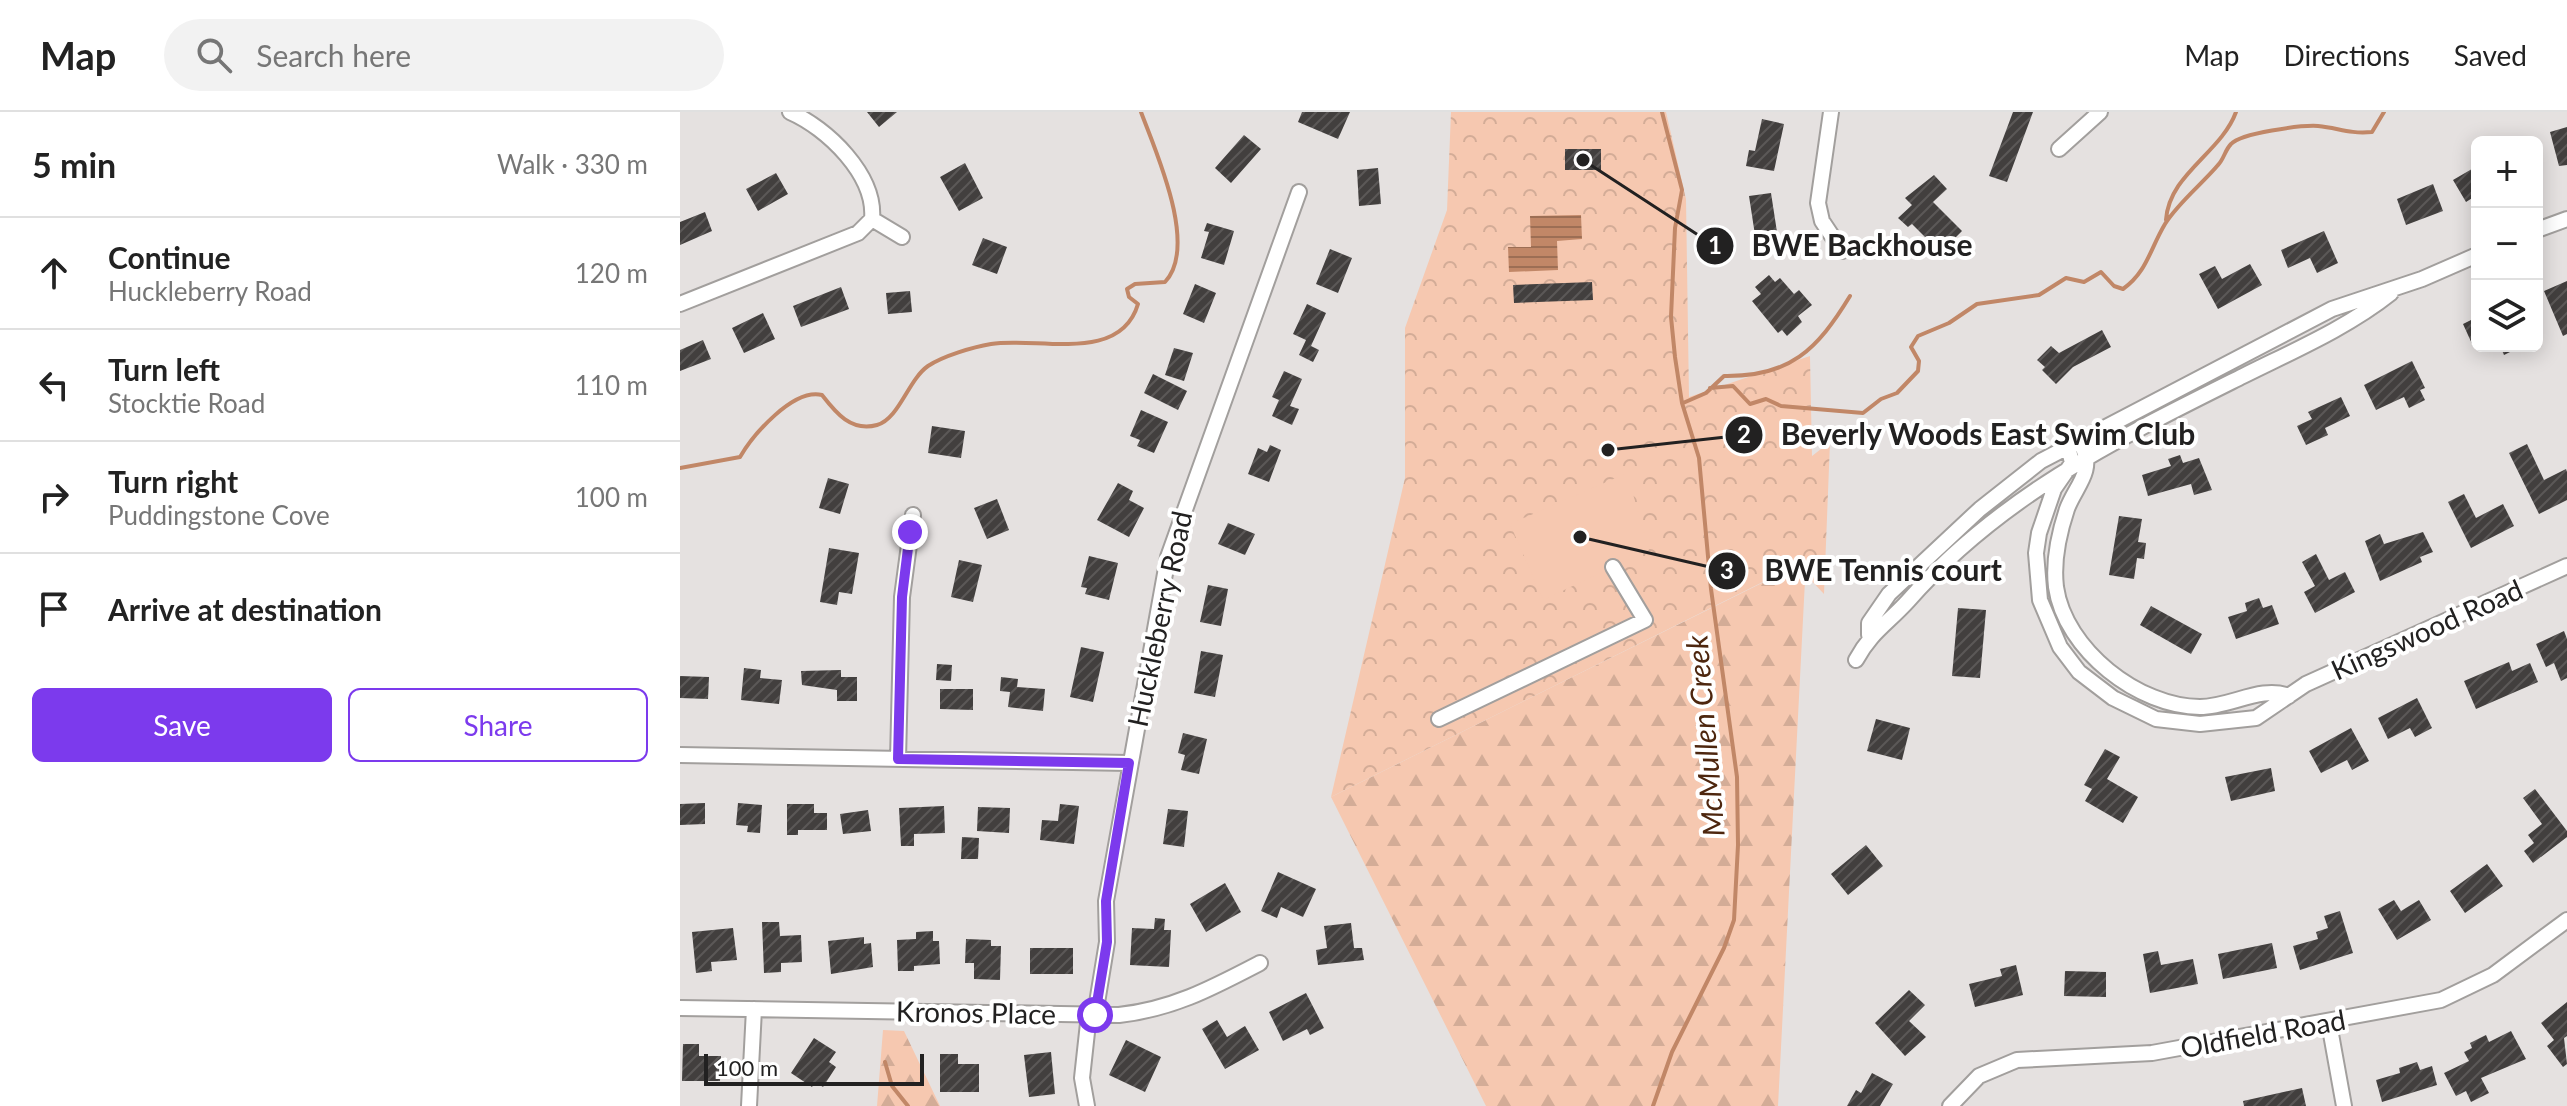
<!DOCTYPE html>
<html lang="en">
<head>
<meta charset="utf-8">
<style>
	body { margin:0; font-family:Lato,sans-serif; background:#f2f2f2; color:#222 }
	.controls { position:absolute; right:24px; top:24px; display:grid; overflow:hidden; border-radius:12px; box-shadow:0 4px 20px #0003 }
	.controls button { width:72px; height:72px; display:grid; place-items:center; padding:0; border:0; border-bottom:2px solid #e0e0e0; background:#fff; color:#222; font:40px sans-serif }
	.scale { position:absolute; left:24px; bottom:20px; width:220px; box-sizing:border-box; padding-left:8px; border:4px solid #222121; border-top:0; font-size:22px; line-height:28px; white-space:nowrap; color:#222121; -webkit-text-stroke:6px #fff; paint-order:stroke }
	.stop { position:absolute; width:24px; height:24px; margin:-18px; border:6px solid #7c3aed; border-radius:50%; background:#fff }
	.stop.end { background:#7c3aed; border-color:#fff; box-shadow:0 2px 8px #0008 }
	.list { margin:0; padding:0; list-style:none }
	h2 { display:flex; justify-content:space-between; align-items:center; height:104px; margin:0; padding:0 32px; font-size:34px }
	h2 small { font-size:26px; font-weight:400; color:#767676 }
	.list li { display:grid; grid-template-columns:52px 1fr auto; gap:24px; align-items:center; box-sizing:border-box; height:112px; padding:0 32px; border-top:2px solid #e0e0e0 }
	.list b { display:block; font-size:30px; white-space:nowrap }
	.list p { margin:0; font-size:26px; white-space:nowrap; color:#767676 }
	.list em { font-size:26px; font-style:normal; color:#767676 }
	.actions { display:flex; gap:16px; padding:24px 32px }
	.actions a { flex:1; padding:18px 0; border:2px solid #7c3aed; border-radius:12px; text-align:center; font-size:28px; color:#7c3aed }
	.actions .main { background:#7c3aed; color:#fff }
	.icon { flex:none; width:44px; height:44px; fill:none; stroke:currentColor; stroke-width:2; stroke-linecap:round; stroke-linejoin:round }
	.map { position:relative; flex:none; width:1887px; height:994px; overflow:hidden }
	header { display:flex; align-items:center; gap:48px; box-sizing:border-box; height:112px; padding:0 40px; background:#fff; border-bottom:2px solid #e0e0e0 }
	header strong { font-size:38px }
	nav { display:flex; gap:44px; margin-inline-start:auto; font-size:28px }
	.search { width:560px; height:72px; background:#f2f2f2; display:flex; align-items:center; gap:20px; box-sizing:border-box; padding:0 28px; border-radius:44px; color:#767676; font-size:30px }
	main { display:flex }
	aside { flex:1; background:#fff }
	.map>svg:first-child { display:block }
	.forest { fill:url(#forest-firs) }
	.park { fill:url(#park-crowns) }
	.garden { fill:#f6c8b0 }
	.water { fill:url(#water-rules) }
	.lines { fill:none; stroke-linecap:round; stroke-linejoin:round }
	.stream { stroke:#c18767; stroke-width:4 }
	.building { fill:url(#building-hatch) }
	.street-casing { stroke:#a29f9d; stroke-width:18 }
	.street { stroke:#fff; stroke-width:14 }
	.route { stroke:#7c3aed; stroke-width:10 }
	.labels { text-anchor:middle; stroke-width:8; stroke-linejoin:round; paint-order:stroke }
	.street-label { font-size:28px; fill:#222121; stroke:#fff }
	.water-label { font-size:30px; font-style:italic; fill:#4d260e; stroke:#fff }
	.leader { fill:none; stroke:#222121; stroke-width:3 }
	.callout-dot { fill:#222121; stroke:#fff; stroke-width:3 }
	.mark-label { font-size:24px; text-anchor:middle; font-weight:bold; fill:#fff }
	.callout-label { font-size:30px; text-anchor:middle; font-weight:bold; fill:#222121; stroke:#fff; stroke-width:8; stroke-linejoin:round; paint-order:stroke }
</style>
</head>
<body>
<header>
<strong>Map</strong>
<div class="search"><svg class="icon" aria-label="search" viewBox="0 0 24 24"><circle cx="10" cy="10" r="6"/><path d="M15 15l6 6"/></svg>Search here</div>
<nav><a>Map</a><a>Directions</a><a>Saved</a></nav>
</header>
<main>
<aside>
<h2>5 min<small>Walk · 330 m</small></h2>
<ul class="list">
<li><svg class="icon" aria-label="ahead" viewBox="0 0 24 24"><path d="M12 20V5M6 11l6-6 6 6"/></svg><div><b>Continue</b><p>Huckleberry Road</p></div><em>120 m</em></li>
<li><svg class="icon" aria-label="left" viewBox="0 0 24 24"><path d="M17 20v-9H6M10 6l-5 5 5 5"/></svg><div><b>Turn left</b><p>Stocktie Road</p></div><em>110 m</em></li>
<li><svg class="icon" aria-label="right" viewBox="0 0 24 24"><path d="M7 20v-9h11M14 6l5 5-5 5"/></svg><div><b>Turn right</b><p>Puddingstone Cove</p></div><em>100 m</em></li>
<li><svg class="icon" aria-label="arrive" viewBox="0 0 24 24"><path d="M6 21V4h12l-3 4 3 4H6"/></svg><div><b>Arrive at destination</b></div></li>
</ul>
<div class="actions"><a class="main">Save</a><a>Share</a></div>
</aside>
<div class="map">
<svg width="1887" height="994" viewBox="0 0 1887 994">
	<defs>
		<pattern id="forest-firs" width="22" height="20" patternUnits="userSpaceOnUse" patternTransform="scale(2)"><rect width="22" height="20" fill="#f6c8b0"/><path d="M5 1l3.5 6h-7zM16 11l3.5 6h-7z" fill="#d3ac97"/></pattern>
		<pattern id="park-crowns" width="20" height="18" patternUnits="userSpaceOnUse" patternTransform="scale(2)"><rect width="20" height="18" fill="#f6c8b0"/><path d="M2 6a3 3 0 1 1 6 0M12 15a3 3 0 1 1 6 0" fill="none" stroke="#d3ac97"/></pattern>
		<pattern id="water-rules" width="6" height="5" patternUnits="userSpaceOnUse" patternTransform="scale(2)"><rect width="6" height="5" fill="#c18767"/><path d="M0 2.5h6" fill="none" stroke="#9c6e54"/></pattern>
		<pattern id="building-hatch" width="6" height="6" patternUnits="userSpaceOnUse" patternTransform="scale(2)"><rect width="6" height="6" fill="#423f3e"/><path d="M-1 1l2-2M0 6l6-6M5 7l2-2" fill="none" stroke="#5b5857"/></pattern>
	</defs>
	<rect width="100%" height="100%" fill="#e5e1e0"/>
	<path class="forest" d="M1126 449 1098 994H806L651 685Z
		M203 918 224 919 260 994H197Z"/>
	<path class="park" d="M771 0H986L1006 87 1009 285 1130 244 1132 344 1150 330 1144 482 1125 462V449L651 685 725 366V216L767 98Z"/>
	<path class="garden" d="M947 361 969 438 863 488 830 412Z"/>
	<path class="water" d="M901 103 902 127 877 129 878 158 829 160 828 135H851L850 104Z"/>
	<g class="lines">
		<path class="stream" d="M1486 108C1489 62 1541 41 1556 0
			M1030 276 1053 274 1070 292 1086 287 1101 294 1183 301 1201 287 1217 281 1238 259 1239 249 1231 235 1238 224 1269 211 1297 192 1359 183 1386 166 1404 170 1421 160 1434 174 1443 177C1467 160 1470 137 1485 112 1498 91 1522 72 1538 53 1544 47 1545 38 1551 32 1561 21 1621 13 1638 14 1659 16 1668 22 1692 20L1704 0
			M1003 291 1026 281 1044 264C1110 265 1137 238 1170 184
			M0 356 60 345C73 323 113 276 142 283 156 301 171 320 197 313 219 307 228 268 248 254 263 244 293 235 311 232 355 224 440 253 458 192L449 185 447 177 455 172 485 170C519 134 475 38 461 0
			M205 950 212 974 228 994
			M973 994 992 940 1044 836 1054 808 1058 733 1057 665 1031 477 1019 346 1002 291 995 245 991 205 995 116 1002 78 982 0"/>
	</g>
	<path class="building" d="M187 0H217L199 15Z
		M622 0H670L658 27 618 10Z
		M1333 0H1353L1327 70 1309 64Z
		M1082 7 1104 12 1094 59 1066 54 1069 38 1075 39Z
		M1887 15V53L1879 54 1870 20Z
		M564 23 581 37 551 71 535 56Z
		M885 37H921V58H885Z
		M285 51 303 86 279 99 260 65Z
		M1797 54V83L1786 90 1773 68Z
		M698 56 701 92 679 94 677 58Z
		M96 61 108 82 78 99 66 77Z
		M1254 63 1267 77 1253 90 1282 119 1268 133 1259 124 1251 131 1232 112 1228 115 1218 106 1232 93 1225 86Z
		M1753 72 1763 99 1726 113 1717 87Z
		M1091 81 1097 120 1075 123 1069 84Z
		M25 100 32 119 0 133V110Z
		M527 111 554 119 544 153 521 146 529 120 524 119Z
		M1644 119 1658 151 1637 161 1630 146 1608 156 1601 138Z
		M303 126 327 135 317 162 292 153Z
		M650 137 672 146 658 181 636 172Z
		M1570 152 1582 173 1538 197 1519 162 1535 154 1542 167Z
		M1089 163 1095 170 1100 166 1114 182 1119 178 1132 193 1118 204 1122 210 1107 224 1102 218 1098 221 1072 189 1081 182 1075 175Z
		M1887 169V222L1883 224 1864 179Z
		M912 170 913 188 834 191 833 173Z
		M515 172 536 181 524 211 503 202Z
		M161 175 169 197 121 215 113 194Z
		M230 179 232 200 208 202 206 181Z
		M627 192 646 201 631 234 639 238 633 250 619 243 626 228 613 222Z
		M83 201 95 227 64 241 52 216Z
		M1797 205V232L1793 234 1783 212Z
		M1422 218 1431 235 1393 255 1376 272 1362 258 1365 255 1357 248 1371 234 1379 241Z
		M23 228 31 247 0 259V238Z
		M1820 234H1842L1824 243Z
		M494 236 513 241 504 269 485 263Z
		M1732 249 1745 276 1740 278 1745 288 1729 296 1724 285 1696 298 1684 273Z
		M604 259 622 267 610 294 619 297 612 313 592 304 599 288 592 285Z
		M473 262 507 279 498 298 464 281Z
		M1661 285 1670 304 1645 316 1648 323 1626 333 1617 314 1632 307 1628 300Z
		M461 298 488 310 474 341 457 334 460 328 450 324Z
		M252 314 285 319 281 346 248 341Z
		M1847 332 1864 368 1886 357 1887 360V388L1859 402 1829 341Z
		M590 333 601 338 589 370 568 362 578 336 587 340Z
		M1500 343 1503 351 1519 346 1532 378 1514 383 1511 372 1468 384 1462 363 1491 354 1488 347Z
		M148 366 169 372 160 402 139 396Z
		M438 371 453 379 449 388 464 396 449 425 417 408Z
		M1784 382 1796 406 1823 392 1834 414 1791 436 1768 390Z
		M317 387 329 418 307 427 294 396Z
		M1439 404 1462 407 1458 430 1466 431 1464 447 1457 446 1454 467 1429 463Z
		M548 411 575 422 565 443 538 432Z
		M1743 420 1753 440 1740 445 1742 450 1700 469 1685 429 1700 422 1704 432Z
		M149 436 179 441 172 482 159 480 157 493 140 490Z
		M1636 442 1649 468 1665 460 1675 480 1635 501 1624 480 1635 474 1622 450Z
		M409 444 438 451 429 488 405 482 407 476 401 475Z
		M279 448 302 453 293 490 271 485Z
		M528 473 548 477 541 514 520 510Z
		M1579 486 1583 496 1592 493 1599 512 1556 527 1548 505 1567 499 1565 491Z
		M1471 494 1522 522 1511 542 1460 513Z
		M1278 496 1306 498 1300 566 1272 564Z
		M1884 519 1887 527V566L1881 569 1874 551 1866 555 1856 532Z
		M401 535 424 540 413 590 390 585Z
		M521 539 543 543 535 585 514 581Z
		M1829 550 1832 559 1850 551 1858 570 1796 597 1784 569Z
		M257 552 272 553 271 569 256 568Z
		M64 556 81 558 80 566 102 568 99 592 61 588Z
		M161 558V565H177V589H157V578L122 573 121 559Z
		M0 564 29 565 28 587 0 586Z
		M321 565 338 567 337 575 365 577 363 599 328 595 330 580 320 579Z
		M260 577H293V598L260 597Z
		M1737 586 1752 616 1735 625 1730 616 1708 627 1698 606Z
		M1196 607 1230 616 1222 648 1187 639Z
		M1671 616 1689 649 1672 658 1667 648 1641 661 1629 639Z
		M503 621 527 627 519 662 501 658 505 643 498 641Z
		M1425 637 1440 645 1427 667 1458 685 1443 711 1405 689 1412 677 1404 673Z
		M1591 656 1595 679 1551 689 1545 665Z
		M1855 677 1887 719V725L1853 751 1844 739 1854 731 1848 723 1862 712 1843 686Z
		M25 691V712L0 713V692Z
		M58 691 82 693 80 721 67 720 68 714 56 713Z
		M107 692H134V701H147V718H118V723H107Z
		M380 692 399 694 394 732 360 728 362 708 378 709Z
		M264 694 265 721 234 722V734H221L219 696Z
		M298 695 330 696 329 721 297 719Z
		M488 697 508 699 504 735 483 732Z
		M188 698 191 719 163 722 160 702Z
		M282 725 299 726 298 747H281Z
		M1186 733 1203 754 1168 783 1151 762Z
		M1807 752 1823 774 1785 801 1770 779Z
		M598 760 636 777 623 805 601 795 597 806 581 799Z
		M545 771 561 800 526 820 510 792Z
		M1714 788 1721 799 1739 788 1751 808 1717 828 1698 797Z
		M1660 799 1673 841 1620 858 1613 834 1638 827 1636 820 1648 816 1644 804Z
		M475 806 485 807 484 818H491L489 855 450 853 452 816 474 817Z
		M82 810H99L100 824 121 823 122 850 101 851V860L84 861Z
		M671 811 674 836H682L684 848 638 853 636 838 647 836 644 814Z
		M53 816 57 848 31 850 32 859 16 861 12 820Z
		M253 819V829H259L260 852 234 854V859H218L217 828 236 827V820Z
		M184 825V832L191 831 193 855 151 862 148 829Z
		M286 827 311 828V834H321L320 868 294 867V851H285Z
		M1592 831 1597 856 1543 867 1538 842Z
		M350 836H393V862H350Z
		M1478 839 1481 853 1513 847 1518 872 1470 881 1463 842Z
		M1336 853 1343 883 1295 895 1289 872 1322 864 1320 857Z
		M1385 859 1426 860V885L1384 884Z
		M1229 878 1245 893 1229 909 1246 925 1225 944 1195 911Z
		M626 881 644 916 630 923 627 917 603 929 589 900Z
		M1887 890V924L1884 926 1887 952 1883 955 1867 934 1874 928 1861 911Z
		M537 908 547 925 565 914 579 938 545 957 522 917Z
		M1831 919 1846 947 1801 966 1809 981 1791 990 1786 979 1776 984 1764 961 1789 949 1784 940 1792 936 1790 931 1806 923 1809 930Z
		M134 926 156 940 149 950 156 955 143 975 135 970 132 975 111 961Z
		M446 928 481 945 465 980 429 963Z
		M3 932H19V944H41L40 969H2Z
		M371 940 375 982 349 985 344 943Z
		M260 942H278V952H299V980H260Z
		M1737 950 1740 958 1752 954 1757 973 1702 990 1696 968 1720 961 1719 956Z
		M1192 961 1213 972 1200 994H1167L1176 978 1181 981Z
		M1622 976 1626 994H1564L1563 989Z"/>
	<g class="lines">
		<g class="street-casing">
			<path id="street" d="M110 0C147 16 196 63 192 107
				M1151 0 1138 91 1142 109 1162 139
				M1379 37 1420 0
				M192 107 222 125
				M1857 118 1887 107
				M0 192 178 121 192 107
				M1388 334 1392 351 1374 377 1359 421 1356 441 1360 488 1380 535 1399 560 1433 586 1476 607 1520 612 1576 606 1626 572 1887 454
				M1403 336C1414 360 1395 375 1387 397 1379 421 1373 450 1376 475 1385 538 1459 595 1520 595 1551 595 1581 573 1609 584
				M1189 523V511L1209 482 1300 397 1361 349 1652 197 1742 167 1797 143
				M1176 548C1191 520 1207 512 1228 489 1321 383 1439 326 1563 264 1613 239 1667 216 1711 181
				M759 607 965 508 933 455
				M0 643 449 651
				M218 647 222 485 233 403
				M0 896 439 903C493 897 532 876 580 851
				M415 903 427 830 426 789 488 445 619 80
				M1649 911 1664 994
				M69 994 74 897
				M407 994 402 966 409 902
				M1270 994 1299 964 1337 948 1472 941 1761 888 1813 863 1887 808"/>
		</g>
		<use href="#street" class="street"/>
	</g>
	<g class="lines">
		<path class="route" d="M230 420 222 485 218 647 449 651 426 789 427 830 415 903"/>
	</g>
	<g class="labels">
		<g class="street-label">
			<text transform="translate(480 507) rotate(-78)" y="10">Huckleberry Road</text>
			<text transform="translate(1747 518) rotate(-24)" y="10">Kingswood Road</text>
			<text transform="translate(296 901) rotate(1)" y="10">Kronos Place</text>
			<text transform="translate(1583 922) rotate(-10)" y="10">Oldfield Road</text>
		</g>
		<g class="water-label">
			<text transform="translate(1026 624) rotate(-95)" y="10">McMullen Creek</text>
		</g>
	</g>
	<path class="leader" d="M903 48L1035 134M928 338L1064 323M900 425L1047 459"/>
	<g class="callout-dot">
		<circle cx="903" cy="48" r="8"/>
		<circle cx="928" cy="338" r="8"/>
		<circle cx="900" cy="425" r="8"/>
		<circle cx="1035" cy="134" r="20"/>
		<circle cx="1064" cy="323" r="20"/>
		<circle cx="1047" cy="459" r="20"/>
	</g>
	<g class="mark-label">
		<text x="1035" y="142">1</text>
		<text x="1064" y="331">2</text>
		<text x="1047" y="467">3</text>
	</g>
	<g class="callout-label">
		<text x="1182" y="144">BWE Backhouse</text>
		<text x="1308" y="333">Beverly Woods East Swim Club</text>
		<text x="1203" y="469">BWE Tennis court</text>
	</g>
</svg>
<div class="controls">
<button>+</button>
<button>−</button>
<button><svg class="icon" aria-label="layers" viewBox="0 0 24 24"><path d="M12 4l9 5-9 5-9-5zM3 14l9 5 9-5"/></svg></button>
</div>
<div class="scale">100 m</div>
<div class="stop" style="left:415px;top:903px"></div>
<div class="stop end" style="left:230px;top:420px"></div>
</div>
</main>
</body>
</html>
